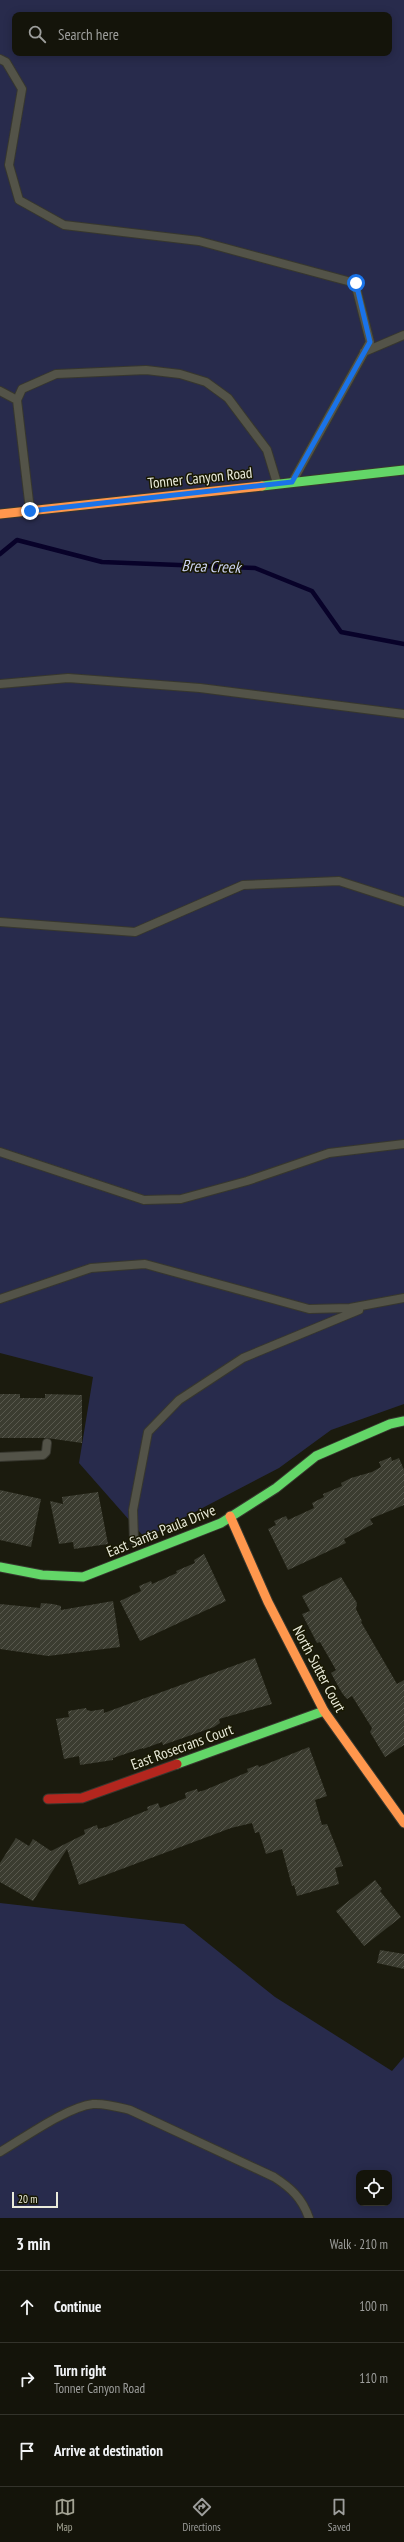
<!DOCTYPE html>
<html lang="en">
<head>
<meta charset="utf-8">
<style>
	body { margin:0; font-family:"PT Sans Narrow",sans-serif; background:#1d1d13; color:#f1f3f6 }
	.controls { position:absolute; right:12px; bottom:12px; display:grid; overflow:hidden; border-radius:8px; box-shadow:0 2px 10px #0003 }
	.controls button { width:36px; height:36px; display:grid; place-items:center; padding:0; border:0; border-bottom:1px solid #33332b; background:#14140a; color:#f1f3f6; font:20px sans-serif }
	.scale { position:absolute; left:12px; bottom:10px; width:46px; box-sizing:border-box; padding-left:4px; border:2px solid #eaebdb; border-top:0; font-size:11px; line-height:14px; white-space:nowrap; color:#eaebdb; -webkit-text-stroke:3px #181802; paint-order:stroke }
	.stop { position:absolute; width:12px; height:12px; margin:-9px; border:3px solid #1a73e8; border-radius:50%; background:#fff }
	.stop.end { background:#1a73e8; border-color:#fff; box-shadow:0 1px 4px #0008 }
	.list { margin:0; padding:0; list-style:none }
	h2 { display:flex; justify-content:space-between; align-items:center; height:52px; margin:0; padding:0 16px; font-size:17px }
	h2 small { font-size:13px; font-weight:400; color:#9d9e9c }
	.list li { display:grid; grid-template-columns:26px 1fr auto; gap:12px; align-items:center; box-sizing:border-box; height:72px; padding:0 16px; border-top:1px solid #33332b }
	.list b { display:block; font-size:15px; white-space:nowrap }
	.list p { margin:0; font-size:13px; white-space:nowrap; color:#9d9e9c }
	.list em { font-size:13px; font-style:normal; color:#9d9e9c }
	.icon { flex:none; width:22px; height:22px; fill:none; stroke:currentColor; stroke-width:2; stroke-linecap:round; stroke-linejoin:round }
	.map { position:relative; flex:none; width:404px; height:2218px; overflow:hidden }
	.search { position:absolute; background:#14140a; box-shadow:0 2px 10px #0003; left:12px; right:12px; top:12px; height:44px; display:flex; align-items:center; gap:10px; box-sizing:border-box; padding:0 14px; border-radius:8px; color:#9d9e9c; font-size:15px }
	.sheet { height:268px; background:#14140a }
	nav { display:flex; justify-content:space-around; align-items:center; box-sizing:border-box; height:56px; border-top:1px solid #33332b; background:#14140a; font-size:11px; color:#9d9e9c }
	nav a { display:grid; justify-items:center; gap:2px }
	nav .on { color:#a2a293 }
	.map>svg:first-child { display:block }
	.green { fill:#282b4c; fill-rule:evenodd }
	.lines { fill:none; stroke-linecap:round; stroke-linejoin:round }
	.stream { stroke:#080229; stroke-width:4.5 }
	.building { fill:url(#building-hatch) }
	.lane-casing { stroke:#37372e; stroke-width:10 }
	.fast-casing { stroke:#37372e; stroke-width:11 }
	.slow-casing { stroke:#37372e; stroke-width:11 }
	.jam-casing { stroke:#37372e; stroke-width:11 }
	.lane { stroke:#535348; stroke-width:8 }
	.fast { stroke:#63d668; stroke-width:9 }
	.slow { stroke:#ff974d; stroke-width:9 }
	.jam { stroke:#b3261e; stroke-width:9 }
	.route { stroke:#1a73e8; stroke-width:5 }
	.labels { text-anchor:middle; stroke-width:3; stroke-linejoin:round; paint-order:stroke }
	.street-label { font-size:15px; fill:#eaebdb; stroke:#181802 }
	.water-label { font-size:16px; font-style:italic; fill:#cad0f1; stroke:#181802 }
</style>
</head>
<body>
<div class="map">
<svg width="404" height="2218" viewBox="0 0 404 2218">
	<defs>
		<pattern id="building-hatch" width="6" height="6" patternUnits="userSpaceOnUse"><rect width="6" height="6" fill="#3b3c30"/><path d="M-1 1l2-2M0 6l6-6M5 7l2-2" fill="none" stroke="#58584d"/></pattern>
	</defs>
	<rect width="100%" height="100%" fill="#1b1b0e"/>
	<path class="green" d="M0 0H404V1404L331 1430 279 1468 145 1538 79 1463 93 1377 0 1353ZM15 15H389V53H15Z
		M0 1903 184 1924 275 1997 392 2071 404 2057V2218H0ZM359 2173H389V2203H359Z"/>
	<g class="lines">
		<path class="stream" d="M0 554 17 540 102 562 255 568 312 591 341 632 404 644"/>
	</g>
	<path class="building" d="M0 1394H20V1398H45V1394L82 1395V1443L47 1438H0Z
		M391 1457 392 1461 399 1458 404 1470V1505L370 1519 373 1524 344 1539 346 1543 288 1570 268 1529 276 1525 274 1521 286 1516 288 1520 314 1508 312 1503 324 1497 323 1494 342 1486 341 1483 351 1478 372 1472 381 1467 379 1462Z
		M0 1490 41 1499 31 1547 0 1540Z
		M98 1492 108 1544 74 1549 73 1542 59 1544 50 1501 63 1504 62 1497Z
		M204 1554 226 1601 140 1641 120 1601 141 1591 139 1586 151 1581 152 1584 177 1573 176 1571 195 1563 194 1560Z
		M341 1577 357 1603 356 1609 362 1621 361 1622 397 1684 404 1680V1745L385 1757 370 1732 372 1728 352 1696 347 1699 342 1693 331 1673 336 1670 320 1642 317 1643 302 1614 310 1611 302 1596Z
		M113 1601 120 1647 48 1656 0 1649V1604L40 1608 41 1603 53 1604 61 1606V1610Z
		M255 1658 272 1704 219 1719 220 1723 214 1727 163 1745 162 1742 143 1749V1748L113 1758V1760L80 1765 79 1756 64 1759 56 1719 69 1717 68 1711 86 1708 87 1710 91 1711 104 1709V1713Z
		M309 1747 327 1796 315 1800 322 1825 327 1824 339 1854 343 1866 335 1868 339 1884 297 1896 294 1885 292 1886 282 1849 266 1854 259 1832 255 1833 252 1823 231 1828 79 1885 67 1849 33 1901 0 1882V1863L16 1838 29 1846 33 1839 51 1851 85 1834 84 1830 97 1825 98 1829 106 1827 148 1810 147 1807 158 1803 160 1808 186 1798 185 1793 197 1789 198 1792 205 1790 248 1772 247 1769 258 1765 259 1767Z
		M375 1880 382 1889 380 1891 401 1917 364 1946 336 1911Z
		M380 1950 404 1954V1969L377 1963Z"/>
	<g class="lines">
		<g class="lane-casing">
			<path id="lane" d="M0 59 6 62 22 89 9 165 19 200 64 225 199 241 355 283 370 342 294 479
				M364 352 404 335
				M0 391 17 400
				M30 510 17 400 22 389 56 374 146 370 180 374 206 382 228 398 267 450 277 483
				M0 684 68 678 200 688 404 714
				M0 922 135 932 243 885 339 881 404 902
				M0 1152 144 1200 181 1199 247 1181 329 1153 404 1144
				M0 1299 91 1268 145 1264 309 1309 350 1308 404 1298
				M0 1457 43 1455 46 1452 47 1443
				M134 1540 133 1510 148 1432 179 1400 243 1358 359 1310
				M0 2152C24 2138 67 2107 93 2104 105 2103 118 2107 130 2110L274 2177C291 2188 302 2198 309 2218"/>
		</g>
		<g class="fast-casing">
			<path id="fast" d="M262 486 404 470
				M0 1567 42 1575 83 1577 221 1523 276 1488 316 1456 390 1424 404 1421
				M177 1764 324 1711"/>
		</g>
		<g class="slow-casing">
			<path id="slow" d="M0 514 262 486
				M230 1516 268 1602 324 1711 404 1823"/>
		</g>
		<g class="jam-casing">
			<path id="jam" d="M48 1799 82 1798 177 1764"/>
		</g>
		<use href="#lane" class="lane"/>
		<use href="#fast" class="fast"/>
		<use href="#slow" class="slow"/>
		<use href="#jam" class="jam"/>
	</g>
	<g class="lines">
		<path class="route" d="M30 511 292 482 370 342 356 283"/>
	</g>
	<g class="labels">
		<g class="street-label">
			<text transform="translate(200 478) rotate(-6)" y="5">Tonner Canyon Road</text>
			<text transform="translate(161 1531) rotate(-22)" y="5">East Santa Paula Drive</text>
			<text transform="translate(319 1669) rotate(62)" y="5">North Sutter Court</text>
			<text transform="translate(182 1747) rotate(-20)" y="5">East Rosecrans Court</text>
		</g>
		<g class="water-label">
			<text transform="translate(211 566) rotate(2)" y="6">Brea Creek</text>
		</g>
	</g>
</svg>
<div class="controls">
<button><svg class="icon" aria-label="locate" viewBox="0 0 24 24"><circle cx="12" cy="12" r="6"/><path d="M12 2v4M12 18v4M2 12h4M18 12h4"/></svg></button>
</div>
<div class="scale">20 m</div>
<div class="stop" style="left:356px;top:283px"></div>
<div class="stop end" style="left:30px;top:511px"></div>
<div class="search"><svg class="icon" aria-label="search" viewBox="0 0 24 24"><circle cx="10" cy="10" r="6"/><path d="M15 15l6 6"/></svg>Search here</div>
</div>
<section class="sheet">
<h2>3 min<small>Walk · 210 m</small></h2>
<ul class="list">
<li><svg class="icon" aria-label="ahead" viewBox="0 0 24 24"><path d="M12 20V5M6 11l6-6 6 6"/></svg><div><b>Continue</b></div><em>100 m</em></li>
<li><svg class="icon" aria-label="right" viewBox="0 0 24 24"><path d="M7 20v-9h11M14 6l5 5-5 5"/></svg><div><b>Turn right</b><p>Tonner Canyon Road</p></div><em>110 m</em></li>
<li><svg class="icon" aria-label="arrive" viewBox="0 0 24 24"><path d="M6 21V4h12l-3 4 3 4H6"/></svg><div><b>Arrive at destination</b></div></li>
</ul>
</section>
<nav>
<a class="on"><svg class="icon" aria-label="map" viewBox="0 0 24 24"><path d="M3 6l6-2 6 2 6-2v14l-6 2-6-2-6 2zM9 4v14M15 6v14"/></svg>Map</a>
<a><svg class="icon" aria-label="directions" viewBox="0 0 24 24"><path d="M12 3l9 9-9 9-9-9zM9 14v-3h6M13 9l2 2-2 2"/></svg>Directions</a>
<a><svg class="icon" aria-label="saved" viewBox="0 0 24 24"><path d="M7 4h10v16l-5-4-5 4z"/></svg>Saved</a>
</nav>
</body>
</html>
